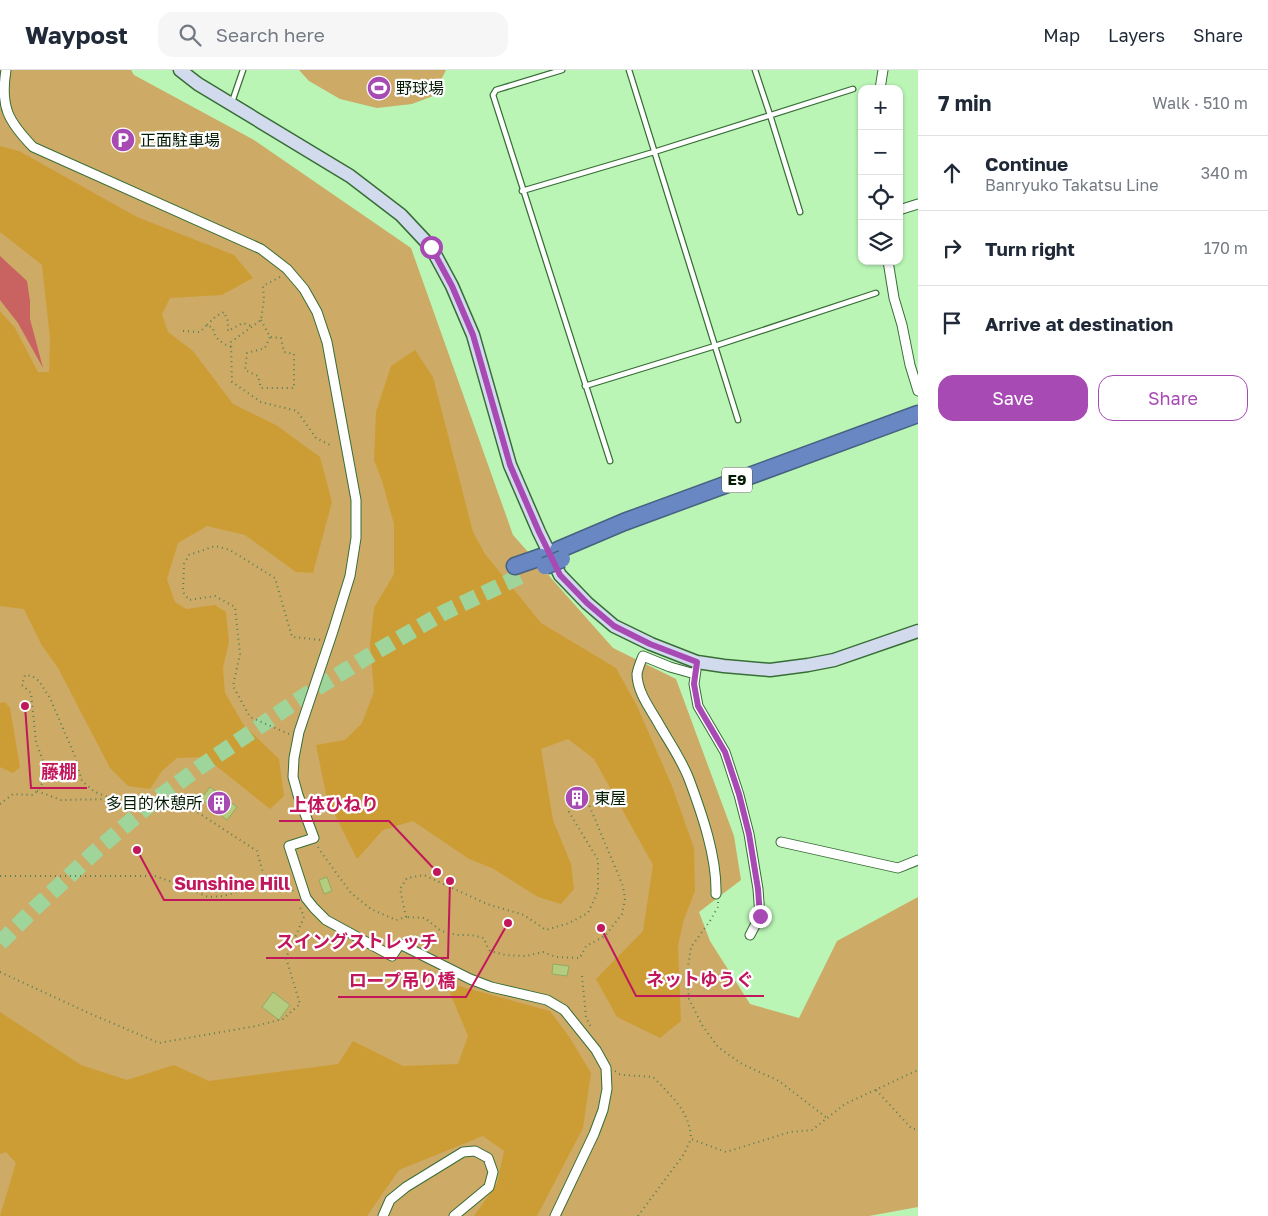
<!DOCTYPE html>
<html lang="en">
<head>
<meta charset="utf-8">
<style>
	body { margin:0; font-family:"Golos Text","Noto Sans JP",sans-serif; background:#f6f6f7; color:#1f2937 }
	.controls { position:absolute; right:15px; top:15px; display:grid; overflow:hidden; border-radius:10px; box-shadow:0 1px 4px #0004 }
	.controls button { width:45px; height:45px; display:grid; place-items:center; padding:0; border:0; border-bottom:1px solid #e0e1e3; background:#fff; color:#1f2937; font:25px sans-serif }
	.stop { position:absolute; width:15px; height:15px; margin:-11px; border:4px solid #a84ab4; border-radius:50%; background:#fff }
	.stop.end { background:#a84ab4; border-color:#fff; box-shadow:0 1px 5px #0008 }
	.list { margin:0; padding:0; list-style:none }
	h2 { display:flex; justify-content:space-between; align-items:center; height:65px; margin:0; padding:0 20px; font-size:21px }
	h2 small { font-size:16px; font-weight:400; color:#747a83 }
	.list li { display:grid; grid-template-columns:32px 1fr auto; gap:15px; align-items:center; box-sizing:border-box; height:75px; padding:0 20px; border-top:1px solid #e0e1e3 }
	.list b { display:block; font-size:19px; white-space:nowrap }
	.list p { margin:0; font-size:16px; white-space:nowrap; color:#747a83 }
	.list em { font-size:16px; font-style:normal; color:#747a83 }
	.actions { display:flex; gap:10px; padding:15px 20px }
	.actions a { flex:1; padding:11px 0; border:1px solid #a84ab4; border-radius:15px; text-align:center; font-size:18px; color:#a84ab4 }
	.actions .main { background:#a84ab4; color:#fff }
	.icon { flex:none; width:28px; height:28px; fill:none; stroke:currentColor; stroke-width:2; stroke-linecap:round; stroke-linejoin:round }
	.map { position:relative; flex:none; width:918px; height:1146px; overflow:hidden }
	header { display:flex; align-items:center; gap:30px; box-sizing:border-box; height:70px; padding:0 25px; background:#fff; border-bottom:1px solid #e0e1e3 }
	header strong { font-size:24px }
	nav { display:flex; gap:28px; margin-inline-start:auto; font-size:18px }
	.search { width:350px; height:45px; background:#f6f6f7; display:flex; align-items:center; gap:12px; box-sizing:border-box; padding:0 18px; border-radius:15px; color:#747a83; font-size:19px }
	main { display:flex }
	aside { flex:1; background:#fff }
	.map>svg:first-child { display:block }
	.green { fill:#cdaa65 }
	.forest { fill:#cd9d35 }
	.water { fill:#c86361 }
	.building { fill:#b4cc80; stroke:#93aa60 }
	.lines { fill:none; stroke-linecap:round; stroke-linejoin:round }
	.motorway-tunnel { stroke:#9fd49b; stroke-width:16; stroke-dasharray:16 8; stroke-linecap:butt }
	.service-casing { stroke:#386d36; stroke-width:7 }
	.minor-casing { stroke:#386d36; stroke-width:11 }
	.secondary-casing { stroke:#386d36; stroke-width:15 }
	.motorway-casing { stroke:#466280; stroke-width:19 }
	.path { stroke:#587f56; stroke-width:2; stroke-dasharray:1 4; stroke-linecap:butt }
	.service { stroke:#fff; stroke-width:4.5 }
	.minor { stroke:#fff; stroke-width:9 }
	.secondary { stroke:#d2dbed; stroke-width:12 }
	.motorway { stroke:#6887c3; stroke-width:16 }
	.motorway-bridge-casing { stroke:#466280; stroke-width:19; stroke-linecap:butt }
	.motorway-bridge { stroke:#6887c3; stroke-width:16 }
	.route { stroke:#a84ab4; stroke-width:6 }
	.labels { text-anchor:middle; stroke-width:4.5; stroke-linejoin:round; paint-order:stroke }
	.shield { fill:#fff; stroke:#516050; stroke-width:1 }
	.shield-label { font-size:15px; font-weight:bold; fill:#061c05 }
	.poi-label { font-size:16px; fill:#061c05; stroke:#fff; text-anchor:start }
	.leader { fill:none; stroke:#c2185b; stroke-width:2 }
	.callout-dot { fill:#c2185b; stroke:#fff; stroke-width:2 }
	.callout-label { font-size:18px; text-anchor:middle; font-weight:bold; fill:#c2185b; stroke:#fff; stroke-width:4.5; stroke-linejoin:round; paint-order:stroke }
</style>
</head>
<body>
<header>
<strong>Waypost</strong>
<div class="search"><svg class="icon" aria-label="search" viewBox="0 0 24 24"><circle cx="10" cy="10" r="6"/><path d="M15 15l6 6"/></svg>Search here</div>
<nav><a>Map</a><a>Layers</a><a>Share</a></nav>
</header>
<main>
<div class="map">
<svg width="918" height="1146" viewBox="0 0 918 1146">
	<rect width="100%" height="100%" fill="#baf5b6"/>
	<path class="green" d="M0 0H131L134 5 254 70 411 178 513 465 613 578 676 609 734 766 741 810 699 842 710 871 750 934 799 948 837 871 918 827V1137L869 1146H0Z
		M299 0H446L433 26 412 34 377 38 340 29 309 11Z"/>
	<path class="forest" d="M0 76 19 81 137 147 234 185 253 208 222 225 170 228 162 244 168 262 193 281 233 334 276 355 320 387 332 432 313 503 296 502 245 465 207 456 178 473 167 509 175 532 186 539 215 535 226 542 229 572 223 598 225 623 243 654 279 689 284 726 270 739 205 687 177 688 162 701 150 719 128 716 110 698 58 598 41 574 24 539 0 536V241L15 258 38 302H49L50 269 42 195 0 162Z
		M415 280 433 307 473 462 485 484 541 553 616 598 637 636 672 716 694 778 695 821 684 849 678 875 681 951 660 968 617 947 596 909 643 861 653 795 594 689 568 669 541 679 553 750 571 794 574 819 561 834 538 827 492 798 469 789 413 751 383 760 357 789 327 729 316 675 345 670 362 653 374 622 370 574 374 538 394 504V454L382 411 374 390 376 342 391 296Z
		M5 632 10 638 20 697 13 703 0 697V633Z
		M455 915 550 941 570 968 591 1003 583 1058 537 1146H474L497 1114 504 1081 483 1066 399 1100 367 1146H0L16 1093 6 1082 0 1084V942L81 995 127 1010 174 995 209 1011 338 994 353 971 403 996 458 994 468 966 450 923Z"/>
	<path class="water" d="M0 186 27 211 30 231V249L43 298 18 253 0 230Z"/>
	<path class="building" d="M210 717 237 737 227 750 201 729Z
		M327 807 332 821 324 824 319 810Z
		M553 894 569 896 567 906 552 904Z
		M273 922 290 935 279 950 262 937Z"/>
	<g class="lines">
		<path class="motorway-tunnel" d="M0 873 34 839 97 780 155 730 200 697 307 624 367 587 443 543 523 505"/>
		<g class="service-casing">
			<path id="service" d="M562 0 496 20 493 25 610 391
				M629 0 738 350
				M755 0 770 45 800 142
				M232 32 243 0
				M522 121 654 82 853 19
				M585 316 715 276 876 223"/>
		</g>
		<g class="minor-casing">
			<path id="minor" d="M6 0C0 37 8 51 33 77L261 179 287 199 304 219 317 242 327 272 356 430V468L350 506 333 561 299 662 294 688 293 707 298 725 314 768 289 776 306 828 314 838 326 850 392 886 400 874 470 909 491 917 547 930 564 940 596 980 606 998 607 1019 603 1040 594 1064 555 1146
				M880 19 883 0
				M899 140 918 134
				M888 191 894 228 902 255 910 295 918 321
				M696 600 694 614 698 636 725 682 739 725 749 764 758 819 760 846 750 865
				M695 604 670 597 643 586C641 591 638 598 637 604 637 620 648 636 656 649 667 669 681 688 689 709 702 744 717 787 716 824
				M781 772 898 798 918 790
				M383 1146 390 1130 406 1117 463 1082 475 1081 488 1088 493 1102 489 1117 454 1146"/>
		</g>
		<g class="secondary-casing">
			<path id="secondary" d="M180 0 198 14 350 106 401 145 431 177 452 216 473 265 510 395 539 462 560 505 587 533 614 556 651 574 697 592 724 596 770 600 808 595 834 590 918 561"/>
		</g>
		<g class="motorway-casing">
			<path id="motorway" d="M558 480 624 452 918 344
				M515 496 541 487"/>
		</g>
		<path class="path" d="M280 207 263 216 264 229 261 250 231 272 232 312 261 332 297 341 316 368 332 376
			M261 250 270 267 281 268 284 282 294 284V318H261L258 306 245 300 247 283 265 278 270 267
			M207 255 215 247 224 242 228 251V261L243 253 251 256
			M183 261 200 262 207 255 213 258C214 269 222 273 231 277
			M289 664 250 647 233 616 240 584 235 537 215 526 189 530 183 522 184 494 189 485 215 476 230 480 275 508 292 567 321 570
			M37 721 61 730 110 729
			M0 734 13 724 33 725 41 717 45 696 36 672 31 623 22 615 25 605 32 606 39 611 50 628 74 684 82 711 95 722 128 735H170L194 740 257 781 266 814
			M318 777 321 782 351 823 371 839 396 850 406 847 400 819 407 808 424 805 487 834 524 845 546 860 569 853 588 843 598 821V790L569 742 572 736 589 735 623 816 625 829 622 844 605 866 586 876 580 888 556 887 543 882 526 886 505 885 490 881 486 874 484 868 471 865H456L441 861 425 848 406 847
			M0 806H155L175 813 208 827 223 826 286 808
			M286 807 293 821
			M718 832V837L710 851 691 877 687 903 689 929 702 955 718 977 742 994 779 1011 827 1048
			M0 902 91 944 159 973 256 956 283 949 300 934 286 888 304 847 300 837
			M582 906 586 947 591 957
			M615 1001 619 1004 624 1005 653 1007C671 1026 690 1041 691 1069L726 1082 790 1062 812 1060 845 1034 918 1000
			M876 1020 912 1059H918
			M638 1146 684 1084 691 1069"/>
		<use href="#service" class="service"/>
		<use href="#minor" class="minor"/>
		<use href="#secondary" class="secondary"/>
		<use href="#motorway" class="motorway"/>
		<g class="motorway-bridge-casing">
			<path id="motorway-bridge" d="M545 496 562 489"/>
		</g>
		<use href="#motorway-bridge" class="motorway-bridge"/>
	</g>
	<g class="lines">
		<path class="route" d="M431 177 452 216 473 265 510 395 539 462 560 505 587 533 614 556 650 574 697 592 694 614 698 636 725 682 739 724 749 764 758 819 760 846"/>
	</g>
	<defs>
		<g id="stadium-disc" transform="scale(1.25)"><circle r="9.5" fill="#a84ab4" stroke="#fff"/><path d="M0-5a6.5 5 0 1 0 0 10a6.5 5 0 1 0 0-10ZM-3.5-1.8h7v3.6h-7Z" fill="#fff"/></g>
		<g id="parking-disc" transform="scale(1.25)"><circle r="9.5" fill="#a84ab4" stroke="#fff"/><path d="M-3.5-5.5H1a3.5 3.5 0 0 1 0 7H-1V5.5H-3.5ZM-1-3.4V-.6H.8a1.4 1.4 0 0 0 0-2.8Z" fill="#fff"/></g>
		<g id="building-disc" transform="scale(1.25)"><circle r="9.5" fill="#a84ab4" stroke="#fff"/><path d="M-4-6H4V6H1V3H-1V6H-4ZM-2.5-4.3h1.7v1.8h-1.7ZM.8-4.3h1.7v1.8H.8ZM-2.5-1h1.7V.8h-1.7ZM.8-1h1.7V.8H.8Z" fill="#fff"/></g>
	</defs>
	<g fill-rule="evenodd">
		<use href="#stadium-disc" x="379" y="18"/>
		<use href="#parking-disc" x="123" y="70"/>
		<use href="#building-disc" x="577" y="728"/>
		<use href="#building-disc" x="219" y="733"/>
	</g>
	<g class="labels">
		<rect class="shield" x="722" y="397.5" width="30" height="25" rx="4"/>
		<g class="shield-label">
			<text x="737" y="415">E9</text>
		</g>
		<g class="poi-label">
			<text x="396" y="24">野球場</text>
			<text x="140" y="76">正面駐車場</text>
			<text x="594" y="734">東屋</text>
			<text x="202" y="739" text-anchor="end">多目的休憩所</text>
		</g>
	</g>
	<path class="leader" d="M25 636L31 718H87M437 802L389 751H279M137 780L164 830H300M450 811L448 888H266M601 858L636 926H764M508 853L466 927H338"/>
	<g class="callout-dot">
		<circle cx="25" cy="636" r="5"/>
		<circle cx="437" cy="802" r="5"/>
		<circle cx="137" cy="780" r="5"/>
		<circle cx="450" cy="811" r="5"/>
		<circle cx="601" cy="858" r="5"/>
		<circle cx="508" cy="853" r="5"/>
	</g>
	<g class="callout-label">
		<text x="59" y="708">藤棚</text>
		<text x="334" y="741">上体ひねり</text>
		<text x="232" y="820">Sunshine Hill</text>
		<text x="357" y="878">スイングストレッチ</text>
		<text x="700" y="916">ネットゆうぐ</text>
		<text x="402" y="917">ロープ吊り橋</text>
	</g>
</svg>
<div class="controls">
<button>+</button>
<button>−</button>
<button><svg class="icon" aria-label="locate" viewBox="0 0 24 24"><circle cx="12" cy="12" r="6"/><path d="M12 2v4M12 18v4M2 12h4M18 12h4"/></svg></button>
<button><svg class="icon" aria-label="layers" viewBox="0 0 24 24"><path d="M12 4l9 5-9 5-9-5zM3 14l9 5 9-5"/></svg></button>
</div>
<div class="stop" style="left:431px;top:177px"></div>
<div class="stop end" style="left:760px;top:846px"></div>
</div>
<aside>
<h2>7 min<small>Walk · 510 m</small></h2>
<ul class="list">
<li><svg class="icon" aria-label="ahead" viewBox="0 0 24 24"><path d="M12 20V5M6 11l6-6 6 6"/></svg><div><b>Continue</b><p>Banryuko Takatsu Line</p></div><em>340 m</em></li>
<li><svg class="icon" aria-label="right" viewBox="0 0 24 24"><path d="M7 20v-9h11M14 6l5 5-5 5"/></svg><div><b>Turn right</b></div><em>170 m</em></li>
<li><svg class="icon" aria-label="arrive" viewBox="0 0 24 24"><path d="M6 21V4h12l-3 4 3 4H6"/></svg><div><b>Arrive at destination</b></div></li>
</ul>
<div class="actions"><a class="main">Save</a><a>Share</a></div>
</aside>
</main>
</body>
</html>
